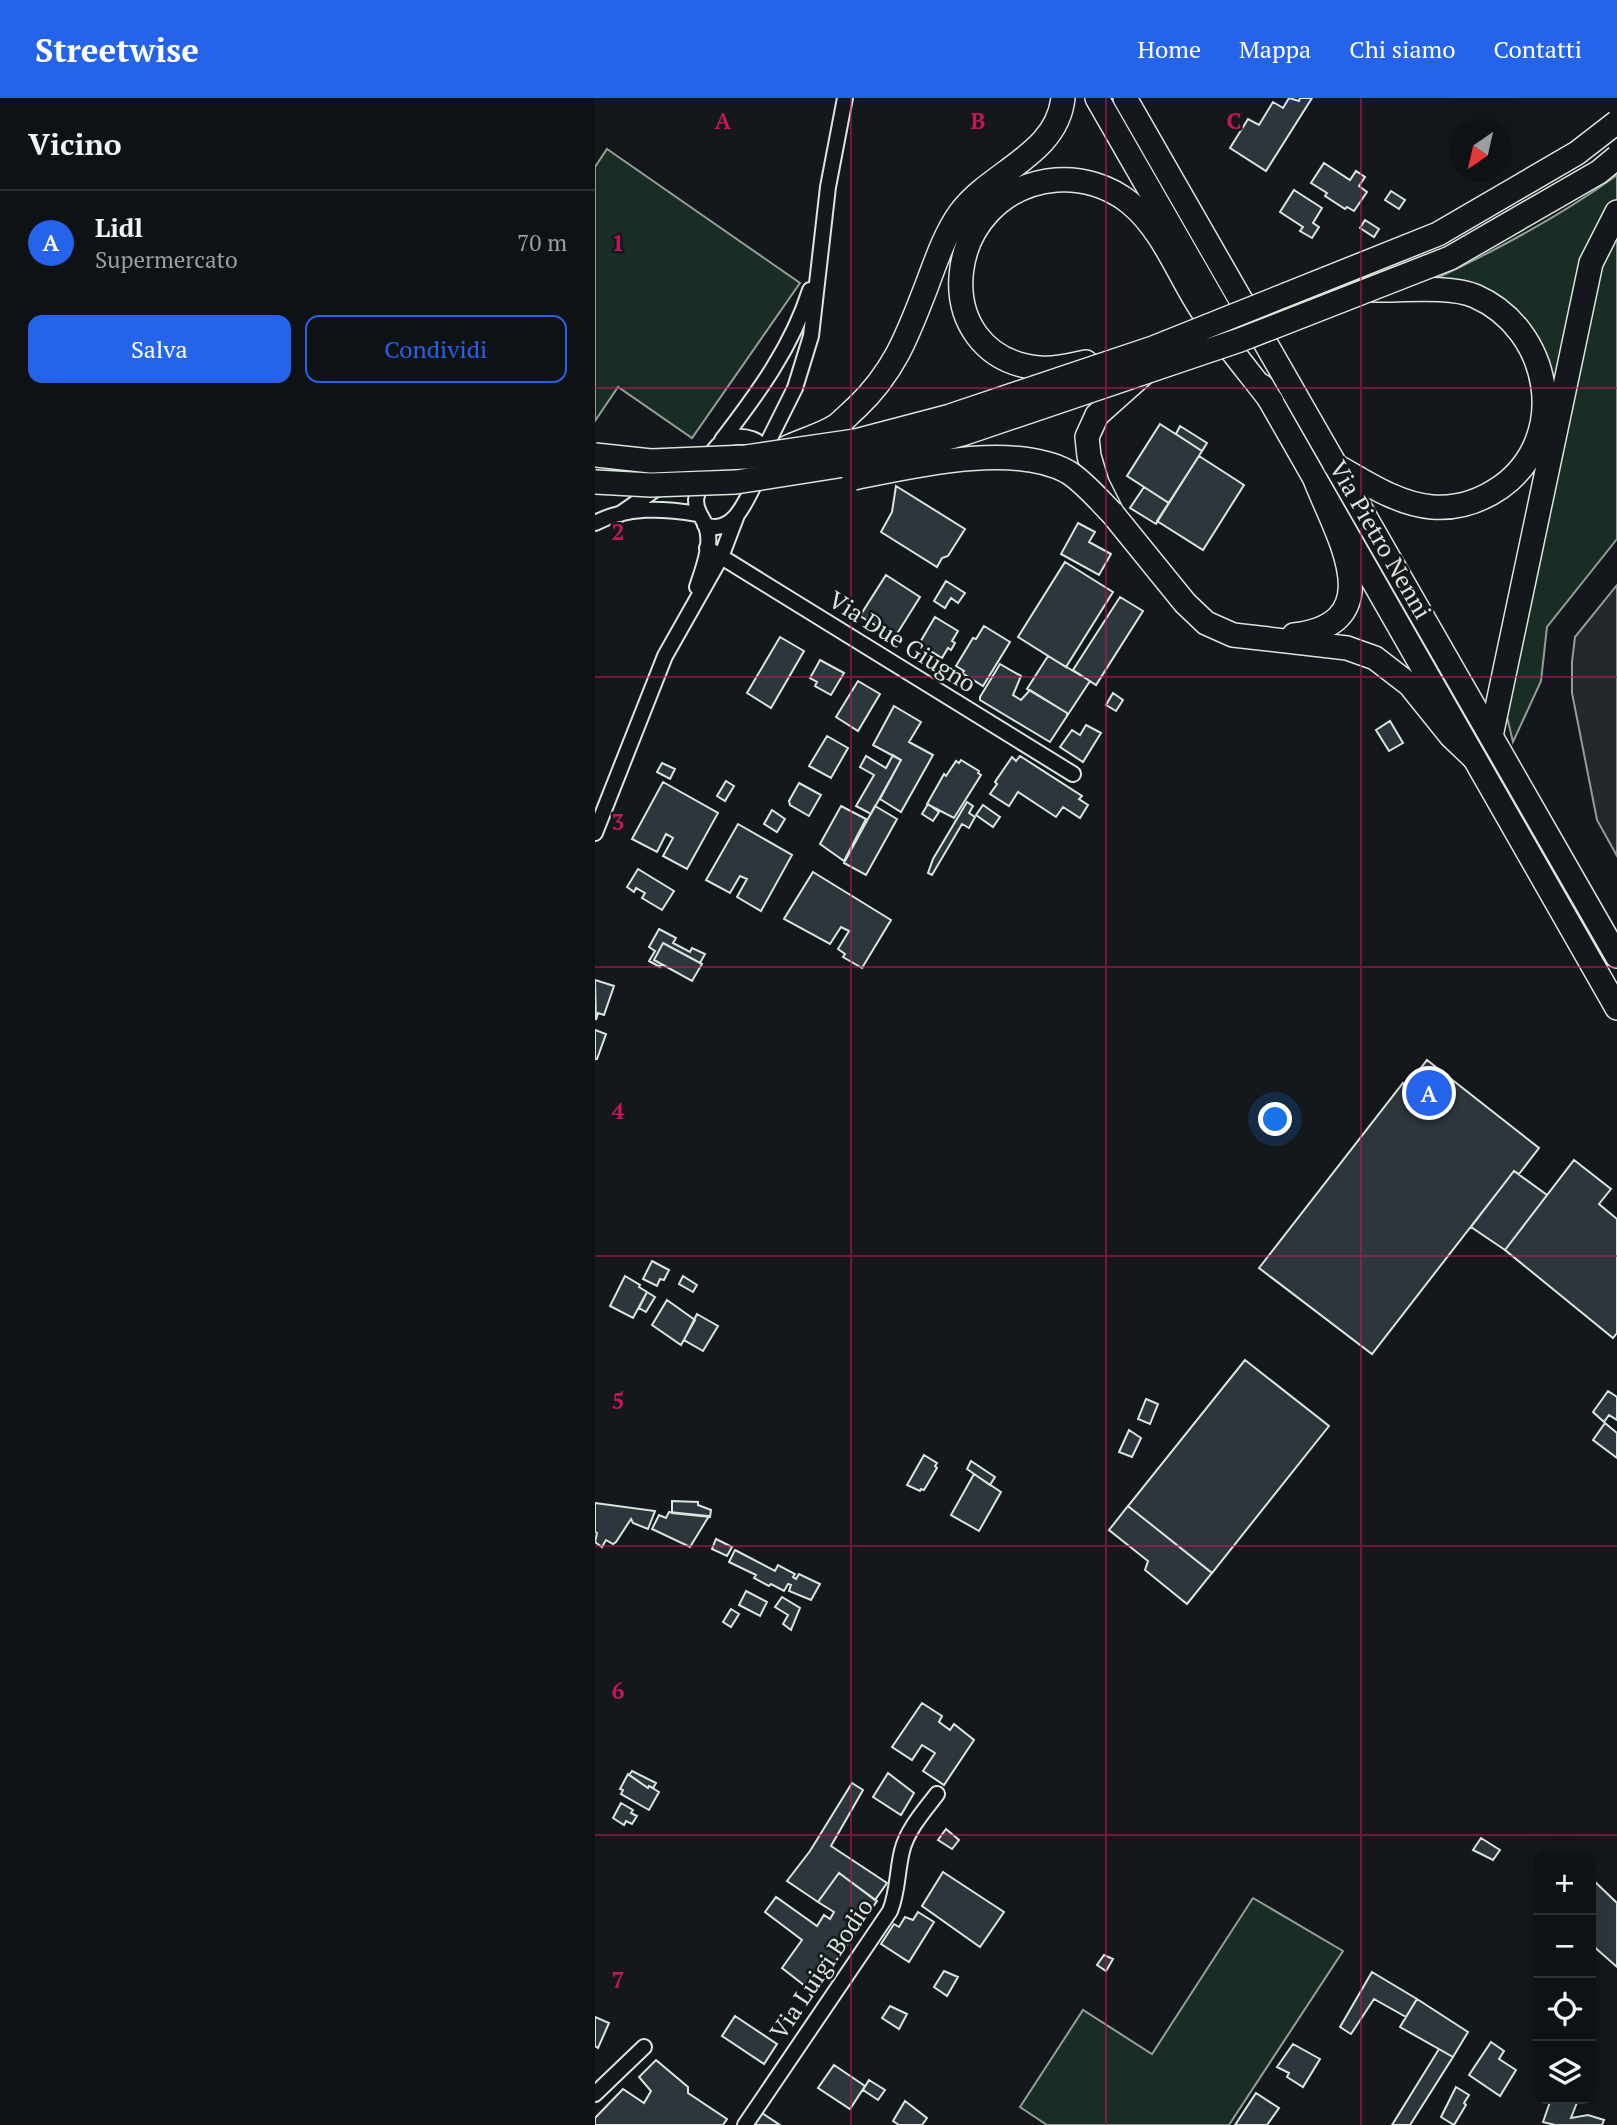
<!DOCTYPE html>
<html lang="it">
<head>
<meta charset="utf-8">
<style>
	body { margin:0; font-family:"PT Serif",serif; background:#1d2022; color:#f1f3f6 }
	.controls { position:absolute; right:21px; bottom:21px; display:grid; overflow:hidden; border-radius:14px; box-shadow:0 7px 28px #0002 }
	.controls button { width:63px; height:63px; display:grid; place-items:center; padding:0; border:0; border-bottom:2px solid #2f3234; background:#0f1215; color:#f1f3f6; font:35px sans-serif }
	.compass { position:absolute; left:854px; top:21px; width:63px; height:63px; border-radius:50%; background:#0f1215; box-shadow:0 7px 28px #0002; rotate:214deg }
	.you { position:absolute; left:681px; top:1022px; width:24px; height:24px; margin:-18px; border:5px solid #fff; border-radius:50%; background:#1a73e8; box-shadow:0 0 0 10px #1a73e833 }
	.badge { display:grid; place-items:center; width:46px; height:46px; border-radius:50%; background:#2563eb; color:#fff; font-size:23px; font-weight:700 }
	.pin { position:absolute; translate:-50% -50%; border:4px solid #fff; box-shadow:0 2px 7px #0006 }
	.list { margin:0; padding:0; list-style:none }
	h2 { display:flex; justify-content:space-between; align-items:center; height:91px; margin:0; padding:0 28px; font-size:30px }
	h2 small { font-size:23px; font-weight:400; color:#9b9ea0 }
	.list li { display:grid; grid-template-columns:46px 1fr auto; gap:21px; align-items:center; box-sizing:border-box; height:105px; padding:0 28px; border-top:2px solid #2f3234 }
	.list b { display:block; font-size:26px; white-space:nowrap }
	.list p { margin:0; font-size:23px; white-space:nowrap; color:#9b9ea0 }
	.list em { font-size:23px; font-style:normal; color:#9b9ea0 }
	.actions { display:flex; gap:14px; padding:21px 28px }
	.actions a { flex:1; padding:16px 0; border:2px solid #2563eb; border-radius:14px; text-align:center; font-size:24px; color:#2563eb }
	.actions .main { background:#2563eb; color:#fff }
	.icon { flex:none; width:38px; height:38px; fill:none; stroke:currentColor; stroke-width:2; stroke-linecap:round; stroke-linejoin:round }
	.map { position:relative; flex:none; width:1022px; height:2027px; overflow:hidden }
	header { display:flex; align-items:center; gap:42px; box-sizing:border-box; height:98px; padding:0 35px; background:#2563eb; color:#fff }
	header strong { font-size:33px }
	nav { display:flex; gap:38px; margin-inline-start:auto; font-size:24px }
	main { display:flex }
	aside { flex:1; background:#0f1215 }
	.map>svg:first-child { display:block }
	.green { fill:#1a2d24; stroke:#939e99; stroke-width:2 }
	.parking { fill:#24282b; stroke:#939e99; stroke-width:2 }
	.building { fill:#2c363c; stroke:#d8e6dc; stroke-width:2 }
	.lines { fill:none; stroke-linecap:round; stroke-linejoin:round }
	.minor-casing { stroke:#d8e6dc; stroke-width:18 }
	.primary-casing { stroke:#d8e6dc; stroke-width:26 }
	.trunk-casing { stroke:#d8e6dc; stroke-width:26 }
	.minor { stroke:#14181c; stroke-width:14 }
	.primary { stroke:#14181c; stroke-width:23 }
	.trunk { stroke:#14181c; stroke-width:23 }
	.trunk-bridge-casing { stroke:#d8e6dc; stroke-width:26; stroke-linecap:butt }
	.trunk-bridge { stroke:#14181c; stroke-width:23 }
	.grid { fill:none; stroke:#c2185b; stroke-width:2; stroke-opacity:0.55 }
	.labels { text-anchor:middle; stroke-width:5; stroke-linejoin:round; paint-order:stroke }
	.street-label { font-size:24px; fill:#d8e6dc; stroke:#14181c }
	.grid-label { font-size:23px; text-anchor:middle; font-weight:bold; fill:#c2185b; stroke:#14181c; stroke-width:5; stroke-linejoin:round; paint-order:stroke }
</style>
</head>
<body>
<header>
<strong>Streetwise</strong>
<nav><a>Home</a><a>Mappa</a><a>Chi siamo</a><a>Contatti</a></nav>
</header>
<main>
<aside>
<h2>Vicino<small></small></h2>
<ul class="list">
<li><span class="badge">A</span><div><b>Lidl</b><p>Supermercato</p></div><em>70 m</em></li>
</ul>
<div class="actions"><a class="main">Salva</a><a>Condividi</a></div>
</aside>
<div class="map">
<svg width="1022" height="2027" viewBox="0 0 1022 2027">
	<rect width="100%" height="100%" fill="#14181c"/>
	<path class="green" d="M12 51 205 185 97 340 23 289 0 323V69Z
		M1022 77V441L952 529 946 583 918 644 912 619V593L956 308 942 247 838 182C902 152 964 119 1022 77Z
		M658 1800 748 1853 634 2027H452L425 2009 488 1912 557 1956Z"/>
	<path class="parking" d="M1022 487V758L1002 722 977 595V564L980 539Z"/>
	<path class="building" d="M694 0 704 3 705 0H717L671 73 635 50 653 21 664 27 678 4 688 10Z
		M729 65 755 82 761 73 770 79 764 88 772 94 759 113 752 109 750 111 730 98 732 95 716 85Z
		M699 92 727 110 718 125 724 129 717 140 705 133 708 129 685 114Z
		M796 93 810 102 804 111 790 102Z
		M770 122 784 131 779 139 765 130Z
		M565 326 607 353 574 405 532 378Z
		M585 328 612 345 607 353 581 336Z
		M604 358 649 387 608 452 562 423Z
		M301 388 370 431 353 458 347 460 342 469 286 434 297 414Z
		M549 389 574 405 561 426 535 410Z
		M483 425 500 434 494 444 516 456 504 477 466 456Z
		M470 464 518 494 471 569 423 539Z
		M291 477 325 499 300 539 265 518Z
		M351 483 370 495 363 505 356 500 350 510 339 503Z
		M525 499 548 513 501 587 478 572Z
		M340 519 363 533 357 543 360 545 356 552 353 550 347 560 324 546Z
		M389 528 415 544 388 588 367 575 369 573 361 568 378 540 381 541Z
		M185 539 209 553 176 610 152 595Z
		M453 558 495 583 472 618V615L432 591Z
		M225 562 249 575 236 597 220 588 222 584 215 580Z
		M405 566 426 578 418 597 426 602 435 592 472 615V618L455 644 385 602V599Z
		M263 583 285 596 263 633 241 619Z
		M518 595 528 602 521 613 511 607Z
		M299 608 326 624 314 644 338 657 306 714 285 701 306 662 278 647Z
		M795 623 808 645 794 653 781 632Z
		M491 627 506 635 488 664 465 649 477 632 485 637Z
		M232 638 253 650 236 680 214 668Z
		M298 657 306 662 276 716 261 708 279 677 265 669 271 658 291 670Z
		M425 658 487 698 484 701 493 707 485 720 468 709 461 719 423 694 414 708 395 696 402 686 400 684 417 659 421 663Z
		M366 662 384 673 383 675 386 677 359 720 332 706 349 676 351 678 361 663 364 665Z
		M67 665 80 671 75 681 62 674Z
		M131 683 139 688 130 703 122 698Z
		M68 684 123 715 92 771 68 758 78 740 71 736 62 754 37 741Z
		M204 685 226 697 214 718 195 707 194 703Z
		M372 704 378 708 374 715 380 719 374 730 367 726 337 777 333 775 338 761Z
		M333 706 344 714 338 723 327 716Z
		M388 707 405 719 398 729 381 717Z
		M246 708 271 721 249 763 225 746Z
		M280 708 302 721 271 777 249 765Z
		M177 712 190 721 182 734 169 726Z
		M143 726 197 757 166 813 142 799 152 781 145 778 135 795 111 782Z
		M43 771 79 793 67 812 47 800 50 795 41 790 39 794 32 789Z
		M218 774 296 822 267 870 248 859 250 856 243 851 254 833 246 829 235 846 189 821Z
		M64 831 81 840 78 845 95 854 97 850 110 856 105 865 68 845 59 862 66 866 65 869 54 863 60 853 54 849Z
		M68 845 107 866 97 883 59 862Z
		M0 882 19 888 9 917 3 915 1 922Z
		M0 932 11 936 2 961H0Z
		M832 962 944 1050 924 1076 919 1073 777 1256 664 1170 808 985 812 988Z
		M979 1062 1016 1091 1004 1106 1022 1121V1235L1018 1240 910 1152Z
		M919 1073 952 1097 910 1152 876 1129Z
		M57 1163 74 1172 69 1182 65 1181 62 1188 48 1181Z
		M30 1178 45 1187 44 1189 52 1194 38 1220 15 1208Z
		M88 1178 102 1187 98 1194 84 1186Z
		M52 1194 60 1199 51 1214 44 1210Z
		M72 1202 100 1222 86 1247 57 1227Z
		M102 1216 123 1228 108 1253 89 1242Z
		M650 1262 734 1328 617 1475 533 1408Z
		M1013 1293 1022 1299V1322L1014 1317 1009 1324 998 1314Z
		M551 1301 563 1306 555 1326 543 1321Z
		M1010 1325 1022 1335V1360L998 1342Z
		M534 1332 546 1340 537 1359 524 1354Z
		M329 1357 342 1365 340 1368 342 1370 329 1392 326 1391 325 1393 312 1387Z
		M376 1363 400 1379 395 1387 372 1371Z
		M379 1376 406 1394 384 1433 356 1417Z
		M77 1403 103 1404V1407L116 1412 115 1419 77 1415Z
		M0 1405 60 1413 53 1431 38 1425 36 1421 21 1444 18 1446 11 1442 7 1449 0 1444 2 1435 0 1434Z
		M533 1408 617 1475 592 1506 550 1472 553 1463 514 1432Z
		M74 1414 114 1418 95 1449 57 1431 64 1417 71 1420Z
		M121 1441 137 1449 132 1458 117 1451Z
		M140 1452 180 1473 183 1467 200 1476 198 1479 201 1481 204 1476 225 1486 216 1502 194 1493 196 1487 193 1486 189 1493 176 1486 174 1488 159 1480 161 1477 134 1464Z
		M151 1493 172 1504 165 1518 144 1507Z
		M187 1499 205 1510 196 1532 188 1526 193 1517 180 1509Z
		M136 1511 144 1516 136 1529 128 1524Z
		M327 1605 347 1618 344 1624 355 1632 359 1626 379 1642 349 1687 328 1673 340 1655 327 1647 317 1662 297 1649Z
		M37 1673 61 1685 58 1690 54 1688 53 1690 34 1677Z
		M293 1675 319 1695 306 1717 278 1699Z
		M33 1676 53 1690 54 1688 64 1694 54 1712 26 1696 28 1692 25 1691Z
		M257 1685 268 1692 236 1748 292 1785 280 1802 244 1775 223 1804 192 1783 215 1753Z
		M26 1705 38 1712 36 1715 42 1718 37 1726 31 1723 29 1727 18 1720Z
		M351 1731 364 1742 357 1751 343 1742Z
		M886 1740 905 1752 898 1762 878 1752Z
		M348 1774 409 1814 385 1849 327 1808Z
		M244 1775 282 1803 219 1895 187 1870 207 1842 170 1814 181 1799 222 1828 229 1817 235 1821 239 1814 223 1804Z
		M996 1780 1022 1805V1869L996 1846Z
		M323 1814 339 1824 314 1864 286 1846 299 1826 304 1829 310 1819 318 1822Z
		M509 1857 518 1861 511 1873 502 1867Z
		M349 1873 363 1879 352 1898 339 1889Z
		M777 1874 822 1901 811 1919 779 1901 756 1936 745 1929Z
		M822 1901 873 1934 858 1959 805 1929Z
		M295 1908 312 1916 304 1931 287 1920Z
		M140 1918 182 1946 169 1966 127 1938Z
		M0 1919 14 1925 3 1950 0 1948Z
		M896 1944 909 1953 904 1961 921 1972 905 1998 874 1977Z
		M698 1946 725 1961 708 1989 692 1979 694 1975 682 1969Z
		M844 1951 858 1959 815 2027H797Z
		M61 1962 93 1989V1995L132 2021 128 2027H0V2020L28 1991 49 2005 56 1993 44 1979Z
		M239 1967 270 1988 255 2011 223 1990Z
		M274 1982 290 1992 283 2002 268 1992Z
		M861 1989 874 1997 869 2005 871 2007 859 2027 846 2019Z
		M661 1995 684 2010 672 2027H640Z
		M956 2001 983 2002 976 2020 993 2017 1009 2022 1007 2027H960L948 2024Z
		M310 2003 332 2020 327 2027H304L298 2023Z
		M167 2015 185 2027H159Z"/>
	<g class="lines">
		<g class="minor-casing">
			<path id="minor" d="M127 342C163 295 197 249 215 192
				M169 352 200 290 216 238 233 89 250 0
				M25 416 103 362
				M0 425C33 408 67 410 103 416
				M110 427C140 439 153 397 164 377
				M112 450 478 676
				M102 489C108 471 118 446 111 428 107 418 101 414 101 402 107 372 118 329 157 341 165 344 169 349 169 358
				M0 735 70 558 126 459 142 417
				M0 1996 49 1949
				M150 2027 295 1813C303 1794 302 1773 307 1753 312 1732 329 1713 342 1696"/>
		</g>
		<g class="primary-casing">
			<path id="primary" d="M502 0 638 237
				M530 0 1022 858
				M667 288 1022 910"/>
		</g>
		<g class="trunk-casing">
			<path id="trunk" d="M491 264C476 267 460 272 444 270 329 259 346 92 461 82 487 80 514 88 535 105 568 132 583 176 606 211 628 243 653 273 677 304
				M548 276 502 317 492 339 494 358 502 385 517 415 590 505 611 525 638 537 752 550 780 560 815 587 856 638 879 660
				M193 349C208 342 227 337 241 328 248 323 255 315 261 310 300 273 313 236 332 187 341 163 350 136 365 115 396 73 462 57 468 0
				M740 367C770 384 802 406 837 409 862 411 886 403 906 389 976 339 956 231 880 198 855 187 803 193 774 192
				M699 537C796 525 743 439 721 384
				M896 638 996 165 1022 114"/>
		</g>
		<use href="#minor" class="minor"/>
		<use href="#primary" class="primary"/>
		<use href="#trunk" class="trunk"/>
		<g class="trunk-bridge-casing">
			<path id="trunk-bridge" d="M0 357 56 363 151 359 260 343 355 318 558 250 843 136 982 55 1022 24
				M259 380C318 368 419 344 473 374 488 383 505 403 517 415
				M0 384 56 387 141 384 262 365 367 336 645 242 855 160 1004 74 1022 59"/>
		</g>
		<use href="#trunk-bridge" class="trunk-bridge"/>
	</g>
	<path class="grid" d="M256 0V2027M511 0V2027M766 0V2027M0 290H1022M0 579H1022M0 869H1022M0 1158H1022M0 1448H1022M0 1737H1022"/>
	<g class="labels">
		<g class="street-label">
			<text transform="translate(785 442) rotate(60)" y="8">Via Pietro Nenni</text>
			<text transform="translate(307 544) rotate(32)" y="8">Via Due Giugno</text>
			<text transform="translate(227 1871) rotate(-56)" y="8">Via Luigi Bodio</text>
		</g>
	</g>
	<g class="grid-label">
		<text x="128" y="31">A</text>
		<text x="383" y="31">B</text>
		<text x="639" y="31">C</text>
		<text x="23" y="153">1</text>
		<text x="23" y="442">2</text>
		<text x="23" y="732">3</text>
		<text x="23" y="1021">4</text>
		<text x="23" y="1311">5</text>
		<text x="23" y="1601">6</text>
		<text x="23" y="1890">7</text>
	</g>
</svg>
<div class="controls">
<button>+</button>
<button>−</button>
<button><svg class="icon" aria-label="locate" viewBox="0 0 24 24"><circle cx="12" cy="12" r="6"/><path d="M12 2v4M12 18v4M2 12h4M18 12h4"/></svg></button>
<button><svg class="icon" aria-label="layers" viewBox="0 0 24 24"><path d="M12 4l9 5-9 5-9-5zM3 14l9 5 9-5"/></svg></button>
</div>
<svg class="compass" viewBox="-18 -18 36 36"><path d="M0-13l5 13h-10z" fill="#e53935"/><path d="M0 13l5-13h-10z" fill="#9b9ea0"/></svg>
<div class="you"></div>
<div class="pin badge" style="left:834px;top:995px">A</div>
</div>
</main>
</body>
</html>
